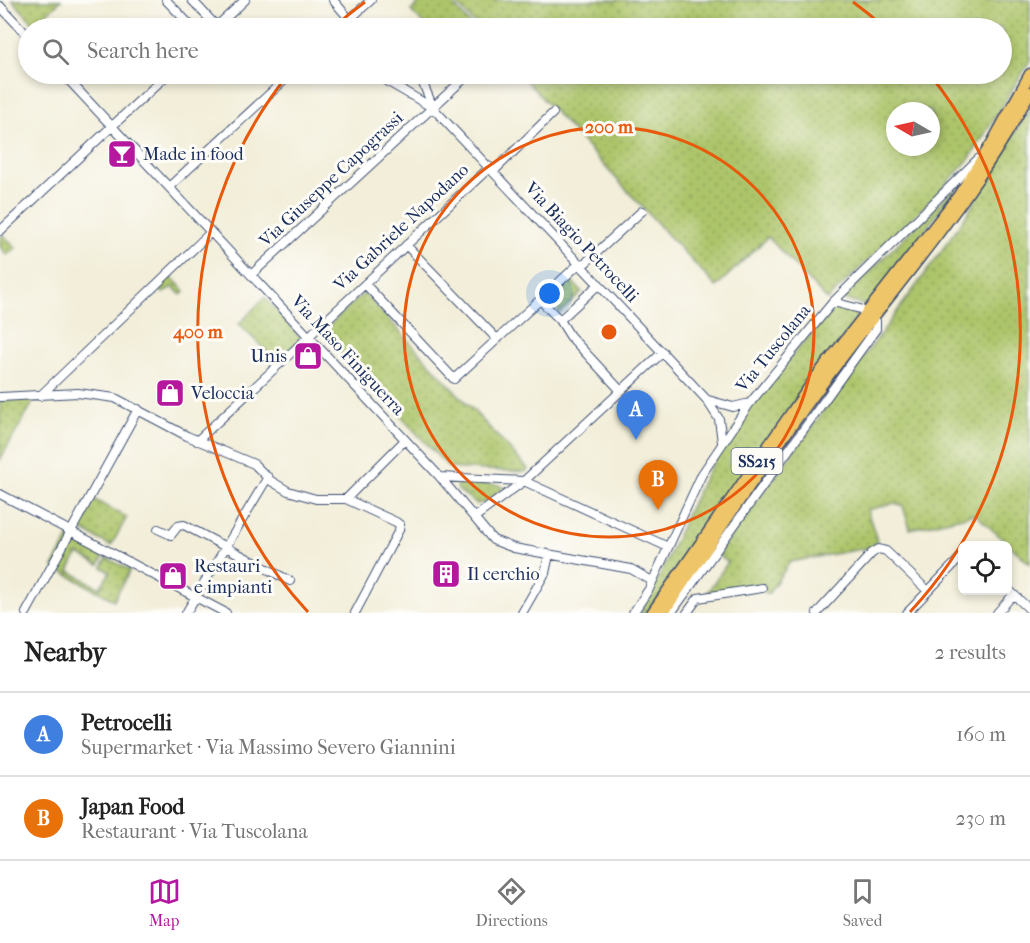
<!DOCTYPE html>
<html lang="en">
<head>
<meta charset="utf-8">
<style>
	body { margin:0; font-family:"IM FELL French Canon",serif; background:#f6f6f6; color:#222 }
	.controls { position:absolute; right:18px; bottom:18px; display:grid; overflow:hidden; border-radius:9px; box-shadow:0 3px 9px #0003 }
	.controls button { width:54px; height:54px; display:grid; place-items:center; padding:0; border:0; border-bottom:2px solid #e0e0e0; background:#fff; color:#222; font:30px sans-serif }
	.compass { position:absolute; left:886px; top:102px; width:54px; height:54px; border-radius:50%; background:#fff; box-shadow:0 3px 9px #0003; rotate:279deg }
	.you { position:absolute; left:550px; top:294px; width:21px; height:21px; margin:-15px; border:4px solid #fff; border-radius:50%; background:#1a73e8; box-shadow:0 0 0 9px #1a73e833 }
	.badge { display:grid; place-items:center; width:39px; height:39px; border-radius:50%; background:#b5179e; color:#fff; font-size:20px; font-weight:700 }
	.pin { position:absolute; translate:-50% -50px; filter:drop-shadow(0 2px 3px #0008) }
	.pin::after { content:''; position:absolute; top:32px; width:21px; height:18px; background:inherit; clip-path:polygon(0 0,100% 0,50% 100%) }
	.list { margin:0; padding:0; list-style:none }
	h2 { display:flex; justify-content:space-between; align-items:center; height:78px; margin:0; padding:0 24px; font-size:26px }
	h2 small { font-size:20px; font-weight:400; color:#767676 }
	.list li { display:grid; grid-template-columns:39px 1fr auto; gap:18px; align-items:center; box-sizing:border-box; height:84px; padding:0 24px; border-top:2px solid #e0e0e0 }
	.list b { display:block; font-size:22px; white-space:nowrap }
	.list p { margin:0; font-size:20px; white-space:nowrap; color:#767676 }
	.list em { font-size:20px; font-style:normal; color:#767676 }
	.icon { flex:none; width:33px; height:33px; fill:none; stroke:currentColor; stroke-width:2; stroke-linecap:round; stroke-linejoin:round }
	.map { position:relative; flex:none; width:1030px; height:613px; overflow:hidden }
	.search { position:absolute; background:#fff; box-shadow:0 3px 9px #0003; left:18px; right:18px; top:18px; height:66px; display:flex; align-items:center; gap:15px; box-sizing:border-box; padding:0 21px; border-radius:33px; color:#767676; font-size:22px }
	.sheet { height:246px; background:#fff }
	nav { display:flex; justify-content:space-around; align-items:center; box-sizing:border-box; height:84px; border-top:2px solid #e0e0e0; background:#fff; font-size:16px; color:#767676 }
	nav a { display:grid; justify-items:center; gap:3px }
	nav .on { color:#b5179e }
	.map>svg:first-child { display:block }
	.grass { fill:url(#grass-dots); stroke:#647a64; stroke-width:1.5; fill-rule:evenodd }
	.lines { fill:none; stroke-linecap:round; stroke-linejoin:round }
	.minor-casing { stroke:#3b4c70; stroke-width:10 }
	.major-casing { stroke:#3b4c70; stroke-width:13 }
	.minor { stroke:#fff; stroke-width:8 }
	.major { stroke:#eec569; stroke-width:10 }
	.ring { fill:none; stroke:#e8590c; stroke-width:3 }
	.labels { text-anchor:middle; stroke-width:6; stroke-linejoin:round; paint-order:stroke }
	.shield { fill:#fdfcf7; stroke:#5f6c8c; stroke-width:1.5 }
	.shield-label { font-size:16px; font-weight:bold; fill:#1b2f5e }
	.poi-label { font-size:18px; fill:#1b2f5e; stroke:#fdfcf7; text-anchor:start }
	.street-label { font-size:18px; fill:#1b2f5e; stroke:#fdfcf7 }
	.centre { fill:#e8590c; stroke:#fdfcf7; stroke-width:3 }
	.ring-label { font-size:18px; text-anchor:middle; font-weight:bold; fill:#e8590c; stroke:#fdfcf7; stroke-width:6; stroke-linejoin:round; paint-order:stroke }
</style>
</head>
<body>
<div class="map">
<svg width="1030" height="613" viewBox="0 0 1030 613">
	<defs>
		<pattern id="grass-dots" width="8" height="8" patternUnits="userSpaceOnUse" patternTransform="scale(1.5)"><rect width="8" height="8" fill="#adc56a"/><path d="M2 2h.1M6 6h.1" fill="none" stroke="#8ca05a" stroke-width="1.8" stroke-linecap="round"/></pattern>
	</defs>
	<rect width="100%" height="100%" fill="#fdfcf7"/>
	<filter id="ink" filterUnits="userSpaceOnUse"><feTurbulence type="fractalNoise" baseFrequency=".0167" numOctaves="2"/><feDisplacementMap in="SourceGraphic" scale="12" xChannelSelector="R" yChannelSelector="G"/><feConvolveMatrix kernelMatrix="1 2 1 2 8 2 1 2 1" color-interpolation-filters="sRGB"/></filter>
	<filter id="wash" filterUnits="userSpaceOnUse"><feTurbulence type="fractalNoise" baseFrequency=".008" numOctaves="4" result="noise"/><feDisplacementMap in="SourceGraphic" scale="24" xChannelSelector="R" yChannelSelector="G"/><feGaussianBlur stdDeviation="1.35" result="paint"/><feColorMatrix in="noise" values="0 0 0 0 0 0 0 0 0 0 0 0 0 0 0 0 0 1.4 0 .05"/><feComposite in="paint" operator="in"/></filter>
	<g filter="url(#wash)">
		<rect width="100%" height="100%" fill="#f2eed9"/>
		<path class="grass" d="M12 0H61L35 25Z
			M422 0H449L474 28H427L411 11Z
			M453 0H1030V61L970 158 938 193 827 300 768 237 716 287 520 74H1002V28H479ZM895 111H931V147H895Z
			M387 74H412L413 83 405 85Z
			M1030 107V564L975 514 910 529 903 506 895 503 867 510 877 540 872 547 790 562 768 594 756 586 707 593 728 562 717 555 933 263 969 211Z
			M960 184 867 306 842 299 957 185Z
			M3 235 16 248 7 255 0 247V239Z
			M169 275 185 291 181 295 173 287 163 293 157 286Z
			M568 277 582 292 560 313 546 298Z
			M364 293 528 469 525 472 449 468 322 332Z
			M265 297 301 338 277 362 239 324Z
			M838 307 856 311 857 318 648 613H640C668 566 684 512 712 464 745 408 790 358 833 308Z
			M35 399 0 460V400Z
			M462 482 500 485 503 488 486 502 477 504 458 490 457 485Z
			M93 499 127 517 111 546 78 528Z
			M69 537 104 556 99 565 78 554 69 571 100 588 110 572 102 567 107 558 130 570 114 600 53 567Z"/>
	</g>
	<g filter="url(#ink)">
		<g class="lines">
			<g class="minor-casing">
				<path id="minor" d="M166 0 193 28
					M192 0 217 27
					M333 0 357 28
					M0 6 28 36
					M215 28 245 0
					M340 28 371 0
					M63 74 440 477 493 540 514 548 631 569 652 581
					M378 74 390 83 433 108 706 399 719 419 722 442
					M419 74 433 107
					M494 171 553 113
					M169 187 291 74
					M0 231 168 74
					M406 245 497 339
					M582 266 642 211
					M251 275 469 74
					M365 284 454 379 580 263
					M540 300 560 320 599 284
					M560 320 570 336 621 391
					M40 396 211 232
					M0 397 78 393 115 398 187 436 254 464 271 481 288 491 316 499H346L396 522 400 525 399 530 355 613
					M708 400 733 407 750 403
					M197 441 490 167
					M440 477 524 481 668 547
					M0 494 226 613
					M346 499 405 440
					M475 517 524 481 663 352
					M158 529 171 535 178 526 184 525 290 581
					M1008 589 1030 610
					M26 613 138 409
					M186 613 268 477
					M522 613 545 573 549 555
					M633 613 649 589 702 474 750 403 833 302 978 159
					M671 613 876 329V321L860 309 833 302
					M687 613 698 598 762 588
					M817 613 872 553 879 549 886 551 928 591
					M907 613 962 556
					M997 613 1013 595"/>
			</g>
			<g class="major-casing">
				<path id="major" d="M652 613 817 376 959 195 992 143 1030 74
					M663 613C721 528 778 441 841 359 907 272 979 190 1030 92"/>
			</g>
			<use href="#minor" class="minor"/>
			<use href="#major" class="major"/>
		</g>
	</g>
	<g class="ring">
		<circle cx="609" cy="332" r="205"/>
		<path d="M308 612A411 411 0 0 1 287 76M334 27A411 411 0 0 1 365 2M853 2A411 411 0 0 1 884 27M931 76A411 411 0 0 1 910 612"/>
	</g>
	<defs>
		<g id="bar-square" transform="scale(1.5)"><rect x="-9" y="-9" width="18" height="18" rx="4" fill="#b5179e" stroke="#fdfcf7"/><path d="M-6-5H6L.8 .8V4.5H3.5V6h-7V4.5H-.8V.8Z" fill="#fff"/></g>
		<g id="shop-square" transform="scale(1.5)"><rect x="-9" y="-9" width="18" height="18" rx="4" fill="#b5179e" stroke="#fdfcf7"/><path d="M-5-2.5h2.3a2.7 3.5 0 0 1 5.4 0H5L5.5 6h-11ZM-1.5-2.5h3a1.5 2.3 0 0 0-3 0Z" fill="#fff"/></g>
		<g id="building-square" transform="scale(1.5)"><rect x="-9" y="-9" width="18" height="18" rx="4" fill="#b5179e" stroke="#fdfcf7"/><path d="M-4-6H4V6H1V3H-1V6H-4ZM-2.5-4.3h1.7v1.8h-1.7ZM.8-4.3h1.7v1.8H.8ZM-2.5-1h1.7V.8h-1.7ZM.8-1h1.7V.8H.8Z" fill="#fff"/></g>
	</defs>
	<g fill-rule="evenodd">
		<use href="#bar-square" x="122" y="154"/>
		<use href="#shop-square" x="308" y="356"/>
		<use href="#shop-square" x="170" y="393"/>
		<use href="#building-square" x="446" y="574"/>
		<use href="#shop-square" x="173" y="576"/>
	</g>
	<g class="labels">
		<rect class="shield" x="731.5" y="448" width="51" height="26" rx="4.5"/>
		<g class="shield-label">
			<text x="757" y="467">SS215</text>
		</g>
		<g class="poi-label">
			<text x="143" y="160">Made in food</text>
			<text x="287" y="362" text-anchor="end">Unis</text>
			<text x="191" y="399">Veloccia</text>
			<text x="194" y="572">Restauri<tspan x="194" dy="21">e impianti</tspan></text>
			<text x="467" y="580">Il cerchio</text>
		</g>
		<g class="street-label">
			<text transform="translate(331 179) rotate(-43)" y="6">Via Giuseppe Capograssi</text>
			<text transform="translate(401 227) rotate(-43)" y="6">Via Gabriele Napodano</text>
			<text transform="translate(582 242) rotate(47)" y="6">Via Biagio Petrocelli</text>
			<text transform="translate(773 348) rotate(-51)" y="6">Via Tuscolana</text>
			<text transform="translate(348 355) rotate(47)" y="6">Via Maso Finiguerra</text>
		</g>
	</g>
	<circle cx="609" cy="332" r="9" class="centre"/>
	<g class="ring-label">
		<text x="609" y="133">200 m</text>
		<text x="198" y="338">400 m</text>
	</g>
</svg>
<div class="controls">
<button><svg class="icon" aria-label="locate" viewBox="0 0 24 24"><circle cx="12" cy="12" r="6"/><path d="M12 2v4M12 18v4M2 12h4M18 12h4"/></svg></button>
</div>
<svg class="compass" viewBox="-18 -18 36 36"><path d="M0-13l5 13h-10z" fill="#e53935"/><path d="M0 13l5-13h-10z" fill="#767676"/></svg>
<div class="you"></div>
<div class="pin badge" style="left:636px;top:440px;background:#3f7fe0">A</div>
<div class="pin badge" style="left:658px;top:510px;background:#e8710a">B</div>
<div class="search"><svg class="icon" aria-label="search" viewBox="0 0 24 24"><circle cx="10" cy="10" r="6"/><path d="M15 15l6 6"/></svg>Search here</div>
</div>
<section class="sheet">
<h2>Nearby<small>2 results</small></h2>
<ul class="list">
<li><span class="badge" style="background:#3f7fe0">A</span><div><b>Petrocelli</b><p>Supermarket · Via Massimo Severo Giannini</p></div><em>160 m</em></li>
<li><span class="badge" style="background:#e8710a">B</span><div><b>Japan Food</b><p>Restaurant · Via Tuscolana</p></div><em>230 m</em></li>
</ul>
</section>
<nav>
<a class="on"><svg class="icon" aria-label="map" viewBox="0 0 24 24"><path d="M3 6l6-2 6 2 6-2v14l-6 2-6-2-6 2zM9 4v14M15 6v14"/></svg>Map</a>
<a><svg class="icon" aria-label="directions" viewBox="0 0 24 24"><path d="M12 3l9 9-9 9-9-9zM9 14v-3h6M13 9l2 2-2 2"/></svg>Directions</a>
<a><svg class="icon" aria-label="saved" viewBox="0 0 24 24"><path d="M7 4h10v16l-5-4-5 4z"/></svg>Saved</a>
</nav>
</body>
</html>
